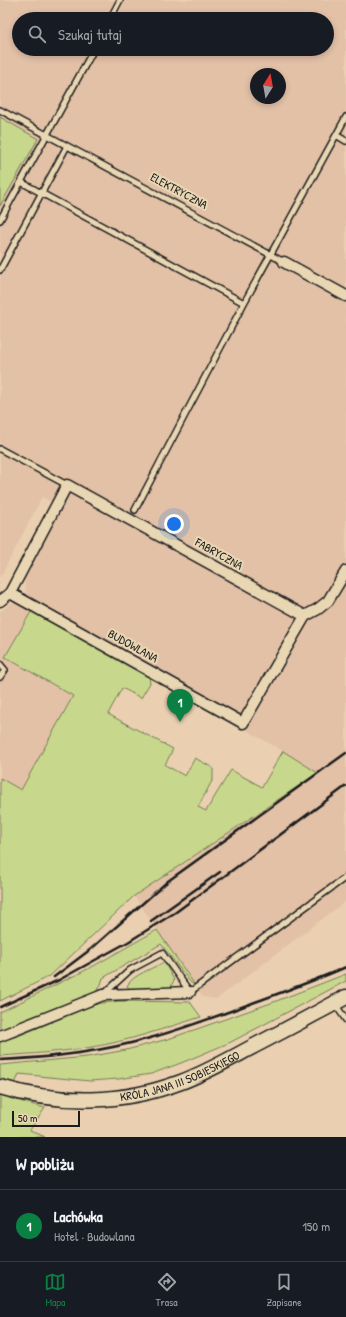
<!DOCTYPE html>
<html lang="pl">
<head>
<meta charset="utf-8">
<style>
	body { margin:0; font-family:"Patrick Hand",sans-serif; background:#242831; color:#f1f3f6 }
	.compass { position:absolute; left:250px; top:68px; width:36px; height:36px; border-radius:50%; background:#171b24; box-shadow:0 2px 6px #0003; rotate:11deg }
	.scale { position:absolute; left:12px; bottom:10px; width:68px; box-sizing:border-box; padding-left:4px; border:2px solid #1c1c1c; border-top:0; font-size:11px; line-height:14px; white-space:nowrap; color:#1c1c1c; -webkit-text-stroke:3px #e9d7b4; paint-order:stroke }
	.you { position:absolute; left:174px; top:524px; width:14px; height:14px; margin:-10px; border:3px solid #fff; border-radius:50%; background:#1a73e8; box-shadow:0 0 0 6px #1a73e833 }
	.badge { display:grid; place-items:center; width:26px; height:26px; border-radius:50%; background:#0b8043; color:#fff; font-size:13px; font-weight:700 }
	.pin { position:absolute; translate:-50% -33px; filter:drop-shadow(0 1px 2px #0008) }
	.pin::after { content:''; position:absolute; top:21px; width:14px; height:12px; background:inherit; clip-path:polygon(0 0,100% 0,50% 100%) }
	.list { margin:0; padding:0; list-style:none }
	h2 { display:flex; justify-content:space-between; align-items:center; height:52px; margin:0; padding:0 16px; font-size:17px }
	h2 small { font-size:13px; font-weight:400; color:#9ea1a6 }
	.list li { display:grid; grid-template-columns:26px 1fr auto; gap:12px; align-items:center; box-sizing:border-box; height:72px; padding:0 16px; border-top:1px solid #363941 }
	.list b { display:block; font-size:15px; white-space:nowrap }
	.list p { margin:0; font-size:13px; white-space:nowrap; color:#9ea1a6 }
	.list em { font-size:13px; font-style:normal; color:#9ea1a6 }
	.icon { flex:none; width:22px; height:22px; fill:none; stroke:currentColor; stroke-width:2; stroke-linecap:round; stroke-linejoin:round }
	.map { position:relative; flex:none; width:346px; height:1137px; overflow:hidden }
	.search { position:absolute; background:#171b24; box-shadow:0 2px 6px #0003; left:12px; right:12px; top:12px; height:44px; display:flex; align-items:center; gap:10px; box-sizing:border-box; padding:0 14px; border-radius:22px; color:#9ea1a6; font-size:15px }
	.sheet { height:124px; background:#171b24 }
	nav { display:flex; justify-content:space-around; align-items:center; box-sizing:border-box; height:56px; border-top:1px solid #363941; background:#171b24; font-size:11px; color:#9ea1a6 }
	nav a { display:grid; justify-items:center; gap:2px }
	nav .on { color:#0b8043 }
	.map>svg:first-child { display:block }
	.built { fill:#e3c1a7; fill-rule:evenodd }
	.green { fill:#c7d88c; stroke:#727a54 }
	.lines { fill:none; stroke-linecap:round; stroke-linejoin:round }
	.service-casing { stroke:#1c1c1c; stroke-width:8 }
	.minor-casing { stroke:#1c1c1c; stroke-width:13 }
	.secondary-casing { stroke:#1c1c1c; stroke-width:17 }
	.service { stroke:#e9d7b4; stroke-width:5 }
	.minor { stroke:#e9d7b4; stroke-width:10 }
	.secondary { stroke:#e9d7b4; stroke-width:14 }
	.rail { stroke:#1c1c1c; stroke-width:2.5 }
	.labels { text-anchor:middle; stroke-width:4; stroke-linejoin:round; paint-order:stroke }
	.street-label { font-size:12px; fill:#1c1c1c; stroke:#e9d7b4 }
</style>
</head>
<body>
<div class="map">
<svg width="346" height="1137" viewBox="0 0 346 1137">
	<rect width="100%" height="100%" fill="#ead0b1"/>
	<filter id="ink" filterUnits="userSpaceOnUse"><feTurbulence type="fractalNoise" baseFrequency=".025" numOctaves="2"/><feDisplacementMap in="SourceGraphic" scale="8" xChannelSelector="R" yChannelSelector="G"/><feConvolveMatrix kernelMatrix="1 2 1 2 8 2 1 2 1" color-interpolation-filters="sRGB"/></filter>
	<g filter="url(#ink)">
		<path class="built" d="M0 0H346V901L217 999 203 997 134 896 317 773 283 751 246 730 224 708 27 596 24 580 62 507 42 497 0 578ZM19 19H327V49H19ZM256 74H280V98H256Z
			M16 602 32 610 5 657 73 696 21 790 0 778V612L10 604Z"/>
		<path class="green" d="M0 117 38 139 0 206Z
			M32 610 149 676 150 683 141 698 122 688 108 714 173 749 165 765 185 776 195 758 213 768V779L198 807 206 811 231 770 262 787 283 751 318 773 134 896 50 976 0 1001V778L21 790 73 696 5 657Z
			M157 930 195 985 191 983 161 944 103 978 100 987 94 993 0 1031V1012L90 968Z
			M164 962 174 980 170 989H130L127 986C132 975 154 968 164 962Z
			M346 974V981L231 1042 181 1063 151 1074 118 1079 90 1081 19 1074 9 1098 45 1108 30 1130 45 1137H0V1065L87 1057 126 1050 168 1039 271 1003Z
			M119 1001 190 1002 201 1017C165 1028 129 1041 92 1047 61 1052 31 1054 0 1056V1041L18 1036 95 1004Z"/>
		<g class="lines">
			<g class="service-casing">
				<path id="service" d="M110 19 120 0
					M0 110 284 262
					M336 135 346 141
					M21 182 244 303
					M0 220 94 49
					M0 270 67 146
					M0 449 67 485
					M135 510 244 303 346 117
					M0 664 5 670 0 677
					M104 994 130 970 162 953 190 992 346 877
					M335 1004 346 1020"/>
			</g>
			<g class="minor-casing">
				<path id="minor" d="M284 262 346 296
					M0 601 10 593 67 485 305 616 243 723 10 593
					M305 616 318 609 328 601 346 571
					M0 1036 103 995 190 992"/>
			</g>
			<g class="secondary-casing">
				<g id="secondary">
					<path id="s1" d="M0 1087C60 1105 123 1104 181 1082 208 1072 233 1057 258 1044 287 1029 317 1013 346 997"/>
				</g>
			</g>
			<use href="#service" class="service"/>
			<use href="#minor" class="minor"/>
			<use href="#secondary" class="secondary"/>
			<path class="rail" d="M151 921 220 872
				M54 977 91 949 168 881 346 753
				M0 1007 59 980 128 942 176 912 346 786
				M0 1060C50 1058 101 1052 150 1038 183 1029 215 1017 247 1005 280 993 314 981 346 967"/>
		</g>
	</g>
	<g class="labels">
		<g class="street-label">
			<text transform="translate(179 191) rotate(28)" y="4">ELEKTRYCZNA</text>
			<text transform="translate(219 554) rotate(29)" y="4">FABRYCZNA</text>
			<text transform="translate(133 646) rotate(29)" y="4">BUDOWLANA</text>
			<text dy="4" stroke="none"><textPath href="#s1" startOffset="185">KRÓLA JANA III SOBIESKIEGO</textPath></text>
		</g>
	</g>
</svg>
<svg class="compass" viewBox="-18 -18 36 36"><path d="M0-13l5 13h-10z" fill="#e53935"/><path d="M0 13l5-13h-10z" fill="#9ea1a6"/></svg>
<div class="scale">50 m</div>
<div class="you"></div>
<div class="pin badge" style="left:180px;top:722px">1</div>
<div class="search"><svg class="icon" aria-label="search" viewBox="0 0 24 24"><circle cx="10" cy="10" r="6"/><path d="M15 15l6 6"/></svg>Szukaj tutaj</div>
</div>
<section class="sheet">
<h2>W pobliżu<small></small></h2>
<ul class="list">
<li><span class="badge">1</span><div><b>Lachówka</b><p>Hotel · Budowlana</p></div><em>150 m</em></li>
</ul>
</section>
<nav>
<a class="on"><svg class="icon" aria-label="map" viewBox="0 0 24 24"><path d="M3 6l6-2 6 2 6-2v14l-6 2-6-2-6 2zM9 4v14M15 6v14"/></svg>Mapa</a>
<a><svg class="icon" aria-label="directions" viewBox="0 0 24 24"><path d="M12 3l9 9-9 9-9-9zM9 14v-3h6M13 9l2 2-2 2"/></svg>Trasa</a>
<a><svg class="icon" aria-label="saved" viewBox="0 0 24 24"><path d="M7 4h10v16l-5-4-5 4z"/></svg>Zapisane</a>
</nav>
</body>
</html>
